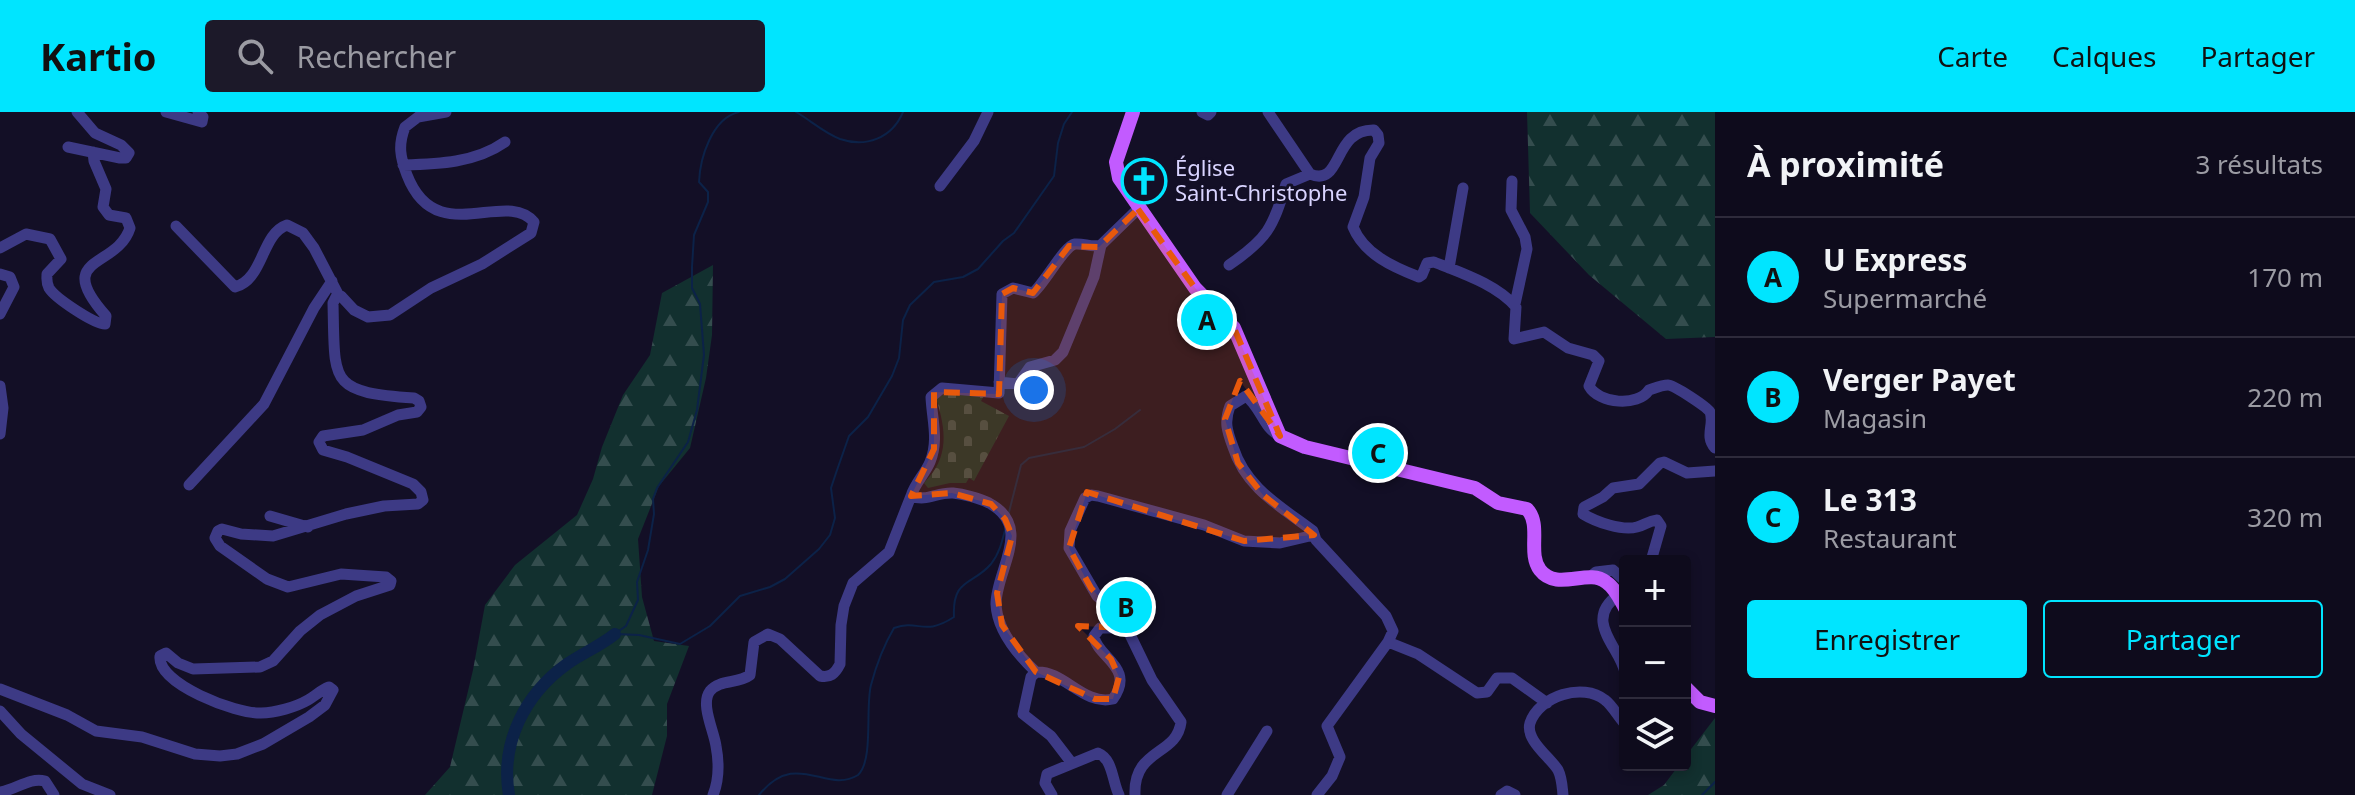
<!DOCTYPE html>
<html lang="fr">
<head>
<meta charset="utf-8">
<style>
	body { margin:0; font-family:"Noto Sans",sans-serif; background:#1c1929; color:#f1f3f6 }
	.controls { position:absolute; right:24px; bottom:24px; display:grid; overflow:hidden; border-radius:8px; box-shadow:0 4px 12px #0003 }
	.controls button { width:72px; height:72px; display:grid; place-items:center; padding:0; border:0; border-bottom:2px solid #2e2b3b; background:#0e0b1c; color:#f1f3f6; font:40px sans-serif }
	.you { position:absolute; left:1034px; top:278px; width:28px; height:28px; margin:-20px; border:6px solid #fff; border-radius:50%; background:#1a73e8; box-shadow:0 0 0 12px #1a73e833 }
	.badge { display:grid; place-items:center; width:52px; height:52px; border-radius:50%; background:#00e5ff; color:#111; font-size:26px; font-weight:700 }
	.pin { position:absolute; translate:-50% -50%; border:4px solid #fff; box-shadow:0 2px 8px #0006 }
	.list { margin:0; padding:0; list-style:none }
	h2 { display:flex; justify-content:space-between; align-items:center; height:104px; margin:0; padding:0 32px; font-size:34px }
	h2 small { font-size:26px; font-weight:400; color:#9b9ba3 }
	.list li { display:grid; grid-template-columns:52px 1fr auto; gap:24px; align-items:center; box-sizing:border-box; height:120px; padding:0 32px; border-top:2px solid #2e2b3b }
	.list b { display:block; font-size:30px; white-space:nowrap }
	.list p { margin:0; font-size:26px; white-space:nowrap; color:#9b9ba3 }
	.list em { font-size:26px; font-style:normal; color:#9b9ba3 }
	.actions { display:flex; gap:16px; padding:24px 32px }
	.actions a { flex:1; padding:18px 0; border:2px solid #00e5ff; border-radius:8px; text-align:center; font-size:28px; color:#00e5ff }
	.actions .main { background:#00e5ff; color:#111 }
	.icon { flex:none; width:44px; height:44px; fill:none; stroke:currentColor; stroke-width:2; stroke-linecap:round; stroke-linejoin:round }
	.map { position:relative; flex:none; width:1715px; height:683px; overflow:hidden }
	header { display:flex; align-items:center; gap:48px; box-sizing:border-box; height:112px; padding:0 40px; background:#00e5ff; color:#111 }
	header strong { font-size:38px }
	nav { display:flex; gap:44px; margin-inline-start:auto; font-size:28px }
	.search { width:560px; height:72px; background:#1c1929; display:flex; align-items:center; gap:20px; box-sizing:border-box; padding:0 28px; border-radius:8px; color:#9b9ba3; font-size:30px }
	main { display:flex }
	aside { flex:1; background:#0e0b1c }
	.map>svg:first-child { display:block }
	.forest { fill:url(#forest-firs) }
	.cemetery { fill:url(#cemetery-stones) }
	.lines { fill:none; stroke-linecap:round; stroke-linejoin:round }
	.stream { stroke:#0c2248; stroke-width:2 }
	.river { stroke:#0c2248; stroke-width:12 }
	.minor { stroke:#3d3a85; stroke-width:11 }
	.major { stroke:#c25bff; stroke-width:14 }
	.marked { fill:#e8590c; fill-opacity:0.2; stroke:#e8590c; stroke-width:6; stroke-dasharray:16 10; stroke-linejoin:round }
	.labels { text-anchor:middle; stroke-width:6; stroke-linejoin:round; paint-order:stroke }
	.poi-label { font-size:22px; fill:#d9d4ff; stroke:#130f26; text-anchor:start }
</style>
</head>
<body>
<header>
<strong>Kartio</strong>
<div class="search"><svg class="icon" aria-label="search" viewBox="0 0 24 24"><circle cx="10" cy="10" r="6"/><path d="M15 15l6 6"/></svg>Rechercher</div>
<nav><a>Carte</a><a>Calques</a><a>Partager</a></nav>
</header>
<main>
<div class="map">
<svg width="1715" height="683" viewBox="0 0 1715 683">
	<defs>
		<pattern id="forest-firs" width="22" height="20" patternUnits="userSpaceOnUse" patternTransform="scale(2)"><rect width="22" height="20" fill="#12302f"/><path d="M5 1l3.5 6h-7zM16 11l3.5 6h-7z" fill="#344d4e"/></pattern>
		<pattern id="cemetery-stones" width="16" height="16" patternUnits="userSpaceOnUse" patternTransform="scale(2)"><rect width="16" height="16" fill="#12302f"/><path d="M2 7V4a2 2 0 0 1 4 0v3zM10 15v-3a2 2 0 0 1 4 0v3z" fill="#344d4e"/></pattern>
	</defs>
	<rect width="100%" height="100%" fill="#130f26"/>
	<path class="forest" d="M1527 0H1715V225L1666 227 1589 163 1530 101Z
		M713 153 712 223 706 266 690 336 659 374 638 427 642 485 654 529 689 534 667 592V624L652 683H425L450 655 473 558 485 493 515 453 577 403 593 367 602 335 623 283 650 243 662 181Z
		M1715 606V683H1648L1664 673 1679 653H1685V645Z"/>
	<path class="cemetery" d="M959 281 984 284 981 289 1009 304 974 369 969 366 966 371H950L928 376 924 371C950 345 946 318 936 286L945 282 959 283Z"/>
	<g class="lines">
		<path class="stream" d="M796 0C810 8 824 21 840 27 866 36 892 26 903 0
			M1008 404 1021 353 1029 346 1084 335 1115 317 1140 298
			M616 521 626 514 638 488 637 470 648 438 654 402 653 387 657 376 688 330 697 298 704 243 700 192 692 176V155L694 123 708 90V80L699 70C700 46 712 6 739 0
			M615 522 639 523 680 532 710 514 740 484 770 475 785 467 819 437 830 423 835 406 831 376 836 361 849 324 868 305 892 264 899 246 903 208 910 193 934 170 963 165 978 157 1003 129 1014 121 1054 64 1058 31 1064 12 1072 0
			M759 683C797 636 826 683 858 663 874 648 865 595 871 573 876 554 884 533 894 516 920 507 923 525 954 505 952 466 972 474 991 452 999 442 1002 430 1005 418
			M1702 683 1715 670"/>
		<path class="river" d="M509 683C500 631 525 582 567 552 583 541 600 534 615 522"/>
		<path class="minor" d="M166 0 202 10 203 5 198 0
			M1202 0 1208 3 1211 0
			M1268 0 1310 62
			M68 35 120 46H126L129 41 121 33 95 21 77 0
			M403 53C438 52 475 51 505 30
			M1512 69 1511 98 1525 125 1527 137 1515 192
			M940 74 974 29 988 0
			M176 114 235 175C264 167 261 122 287 113L303 121 314 136 339 184
			M0 136 26 122 50 127 61 147 47 162C47 168 46 170 49 176 55 186 94 212 105 212L106 204C52 143 117 157 130 116L126 106 109 103 103 95 106 77 94 49 93 40
			M1229 153C1267 127 1273 116 1286 72L1310 62C1343 76 1332 17 1374 18L1378 23 1379 31 1370 46 1364 85 1353 115C1364 142 1393 155 1419 165L1422 163 1427 151 1434 150C1461 161 1496 172 1516 195L1514 227 1544 220 1568 236 1593 243 1599 249 1589 274C1599 292 1638 295 1649 278 1655 276 1662 273 1668 273 1674 273 1707 295 1710 300 1715 312 1704 324 1715 336
			M1449 156 1463 76
			M0 162 10 165 14 175 0 202
			M999 270 1018 272 1030 255 1055 248 1063 240 1094 165 1101 133
			M0 274 3 296 0 322
			M1280 324C1263 316 1261 295 1246 284L1230 294C1224 310 1227 319 1233 335 1246 376 1280 394 1313 419L1316 428 1386 504 1393 519 1388 530 1418 542 1477 581 1487 580 1497 566H1512L1547 591
			M189 373 264 292 314 196 332 169
			M270 404 308 415
			M1651 449 1661 414 1657 408C1648 409 1645 413 1637 415 1622 419 1596 410 1583 402L1584 395 1603 385 1613 376 1639 372 1660 351 1664 350 1687 361 1715 359
			M1589 466 1596 460 1613 458 1625 469
			M1618 483C1582 509 1621 536 1625 561
			M1036 560C1018 543 997 518 996 492 996 458 1034 415 989 391 979 386 963 382 953 381 937 380 927 390 911 384 915 371 925 362 930 350 939 328 932 308 931 285L942 276 999 281 1002 182 1013 176 1033 181C1045 171 1064 134 1075 132 1084 131 1092 136 1101 133L1138 97
			M1036 560C1064 558 1083 594 1113 587 1136 555 1096 545 1094 524L1100 516H1127
			M1036 560 1031 565 1023 602 1051 624 1071 650
			M0 577 67 603 96 619 142 625 195 642 220 644 237 642 263 632 309 605 325 593 333 578 329 575C321 578 315 584 308 588 296 595 275 601 261 601 236 602 157 572 160 544L166 541 178 551 193 557 260 555 273 549 300 519 320 503 356 484 390 473 391 469 386 465 341 462 288 475 267 467 220 434 215 426 218 419 222 417 241 422 273 424 346 402 384 394 418 392 423 388 421 380 413 372 347 345 323 338 319 330 323 324 363 318 398 303 417 300 421 295 419 289 414 286C328 280 335 271 333 191L336 185 341 184 354 198 368 205 390 203 431 176 482 152 531 121 534 110C505 76 436 138 407 63 400 45 398 33 405 15L418 5 446 0
			M0 599 21 622 82 672 110 683
			M0 680C16 678 29 665 45 669L54 683
			M713 683C719 668 719 650 716 634 714 619 700 592 710 579 720 567 738 572 750 563L754 530 768 522 780 527 820 564C830 566 835 562 840 552L841 513 844 494 853 471 889 440 911 384
			M1052 683 1045 671 1047 662 1098 641C1113 647 1112 669 1119 683
			M1135 683C1133 636 1177 644 1181 610L1152 568 1121 504 1097 484 1069 436 1070 419 1085 386 1091 383 1098 384 1204 413 1244 429 1280 431 1314 423
			M1227 683 1267 619
			M1317 683 1332 664 1340 645 1327 614 1388 530
			M1501 683 1507 679 1515 683
			M1563 683C1562 674 1562 666 1558 658 1550 645 1525 628 1530 611 1539 584 1583 570 1605 588 1613 594 1618 605 1625 612"/>
		<path class="major" d="M1133 0 1116 50 1119 66 1195 176 1234 216 1280 324 1305 335 1475 376 1498 391 1527 397C1542 413 1527 441 1540 458 1557 480 1588 456 1606 470 1615 476 1620 487 1625 496
			M1685 575 1700 590 1715 594"/>
	</g>
	<path class="marked" d="M1138 97 1195 176 1234 216 1280 324 1240 269 1225 307 1238 351 1263 383 1314 423 1244 429 1087 380 1069 436 1091 476 1127 516 1078 514 1111 547 1119 565 1113 587H1095L1036 560 1002 513 997 481 1012 424 1005 407 991 392 952 381 911 384 934 337V280L999 282 1002 182 1013 176 1033 181 1069 134 1099 135Z"/>
	<defs>
		<g id="church-ring" transform="scale(2.3)"><circle r="9.5" fill="#130f26" stroke="#00e5ff" stroke-width="1.5"/><path d="M-1.2-6h2.4v3.5h3.3v2.4h-3.3V6h-2.4V-.1h-3.3v-2.4h3.3Z" fill="#00e5ff"/></g>
	</defs>
	<g fill-rule="evenodd">
		<use href="#church-ring" x="1144" y="69"/>
	</g>
	<g class="labels">
		<g class="poi-label">
			<text x="1175" y="64">Église<tspan x="1175" dy="25">Saint-Christophe</tspan></text>
		</g>
	</g>
</svg>
<div class="controls">
<button>+</button>
<button>−</button>
<button><svg class="icon" aria-label="layers" viewBox="0 0 24 24"><path d="M12 4l9 5-9 5-9-5zM3 14l9 5 9-5"/></svg></button>
</div>
<div class="you"></div>
<div class="pin badge" style="left:1207px;top:208px">A</div>
<div class="pin badge" style="left:1126px;top:495px">B</div>
<div class="pin badge" style="left:1378px;top:341px">C</div>
</div>
<aside>
<h2>À proximité<small>3 résultats</small></h2>
<ul class="list">
<li><span class="badge">A</span><div><b>U Express</b><p>Supermarché</p></div><em>170 m</em></li>
<li><span class="badge">B</span><div><b>Verger Payet</b><p>Magasin</p></div><em>220 m</em></li>
<li><span class="badge">C</span><div><b>Le 313</b><p>Restaurant</p></div><em>320 m</em></li>
</ul>
<div class="actions"><a class="main">Enregistrer</a><a>Partager</a></div>
</aside>
</main>
</body>
</html>
